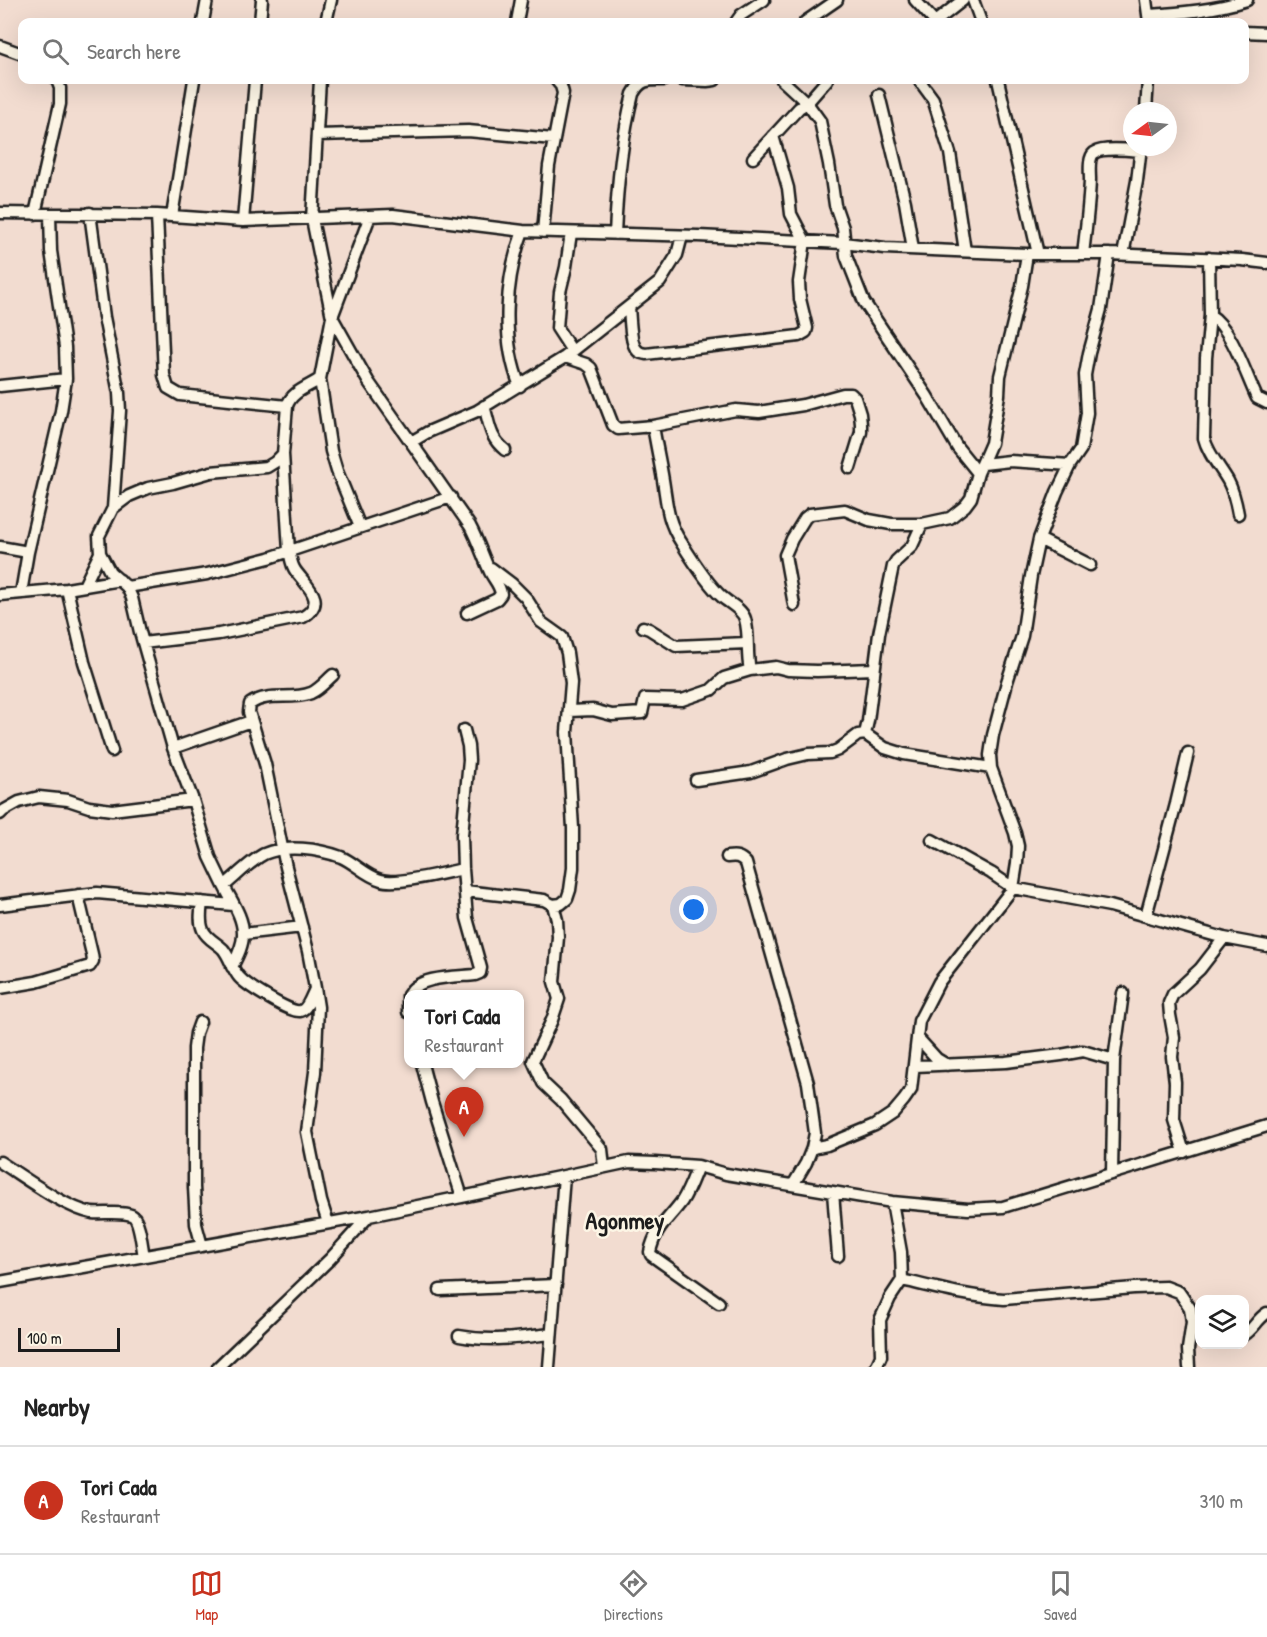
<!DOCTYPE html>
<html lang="en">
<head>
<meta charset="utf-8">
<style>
	body { margin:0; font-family:"Patrick Hand",sans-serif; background:#f2f2f2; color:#222 }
	.controls { position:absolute; right:18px; bottom:18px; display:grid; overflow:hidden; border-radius:12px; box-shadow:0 6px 24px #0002 }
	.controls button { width:54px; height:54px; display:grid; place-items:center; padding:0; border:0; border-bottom:2px solid #e0e0e0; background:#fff; color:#222; font:30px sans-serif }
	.compass { position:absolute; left:1123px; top:102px; width:54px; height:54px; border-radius:50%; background:#fff; box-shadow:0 6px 24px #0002; rotate:255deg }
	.scale { position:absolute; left:18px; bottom:15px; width:102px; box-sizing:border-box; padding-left:6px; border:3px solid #1c1c1c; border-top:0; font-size:16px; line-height:21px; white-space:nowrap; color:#1c1c1c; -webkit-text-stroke:4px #fcf5e5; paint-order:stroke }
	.you { position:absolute; left:694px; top:910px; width:21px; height:21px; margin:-15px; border:4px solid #fff; border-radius:50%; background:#1a73e8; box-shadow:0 0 0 9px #1a73e833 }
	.badge { display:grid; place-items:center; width:39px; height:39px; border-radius:50%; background:#c8321e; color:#fff; font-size:20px; font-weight:700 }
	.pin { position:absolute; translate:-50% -50px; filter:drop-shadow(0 2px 3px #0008) }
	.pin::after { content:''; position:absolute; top:32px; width:21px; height:18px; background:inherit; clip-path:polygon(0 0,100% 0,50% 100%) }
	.popup { position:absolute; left:404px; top:990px; width:120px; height:78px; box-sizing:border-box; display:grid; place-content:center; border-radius:12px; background:#fff; filter:drop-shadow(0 2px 4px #0005); font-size:20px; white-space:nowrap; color:#767676 }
	.popup b { font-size:22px; color:#222 }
	.popup::after { content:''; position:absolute; left:50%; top:100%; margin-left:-12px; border:12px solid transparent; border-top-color:#fff }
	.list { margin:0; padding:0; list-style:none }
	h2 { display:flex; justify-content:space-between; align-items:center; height:78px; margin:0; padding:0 24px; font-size:26px }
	h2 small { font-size:20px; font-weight:400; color:#767676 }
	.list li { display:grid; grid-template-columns:39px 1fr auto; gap:18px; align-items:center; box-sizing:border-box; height:108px; padding:0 24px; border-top:2px solid #e0e0e0 }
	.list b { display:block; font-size:22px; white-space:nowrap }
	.list p { margin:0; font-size:20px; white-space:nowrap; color:#767676 }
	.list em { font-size:20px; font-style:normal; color:#767676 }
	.icon { flex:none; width:33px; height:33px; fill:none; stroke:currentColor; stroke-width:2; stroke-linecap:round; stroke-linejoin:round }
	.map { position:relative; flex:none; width:1267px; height:1367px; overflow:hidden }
	.search { position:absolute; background:#fff; box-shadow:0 6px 24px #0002; left:18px; right:18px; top:18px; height:66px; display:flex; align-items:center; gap:15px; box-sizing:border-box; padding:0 21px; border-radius:12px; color:#767676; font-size:22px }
	.sheet { height:186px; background:#fff }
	nav { display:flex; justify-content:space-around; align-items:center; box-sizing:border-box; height:84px; border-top:2px solid #e0e0e0; background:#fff; font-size:16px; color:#767676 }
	nav a { display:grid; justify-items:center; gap:3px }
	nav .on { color:#c8321e }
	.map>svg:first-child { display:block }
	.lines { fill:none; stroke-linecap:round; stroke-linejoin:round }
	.minor-casing { stroke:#1c1c1c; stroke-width:15 }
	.minor { stroke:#fcf5e5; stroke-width:10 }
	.labels { text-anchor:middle; stroke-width:5; stroke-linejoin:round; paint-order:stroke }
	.quarter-label { font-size:24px; font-weight:bold; fill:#1c1c1c; stroke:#fcf5e5 }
</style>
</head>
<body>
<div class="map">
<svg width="1267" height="1367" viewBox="0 0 1267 1367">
	<rect width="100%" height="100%" fill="#f2dcd0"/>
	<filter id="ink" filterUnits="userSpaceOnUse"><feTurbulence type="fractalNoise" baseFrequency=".0167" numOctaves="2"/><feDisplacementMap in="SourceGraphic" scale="12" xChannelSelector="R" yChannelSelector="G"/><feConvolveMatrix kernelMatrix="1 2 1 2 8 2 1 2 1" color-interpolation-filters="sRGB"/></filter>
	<g filter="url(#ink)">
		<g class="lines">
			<g class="minor-casing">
				<path id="minor" d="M915 0 935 22 963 0
					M973 0 981 22
					M1146 0 1149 22
					M1149 15C1183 13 1214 10 1247 0
					M203 22 207 0
					M260 22 262 0
					M326 22 331 0
					M517 22 521 0
					M736 22 741 15 764 0
					M805 22 837 0
					M1244 32 1267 33
					M0 46 22 54
					M320 80 312 219 332 317 368 381 470 526C478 541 483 557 490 572 494 580 500 585 501 594L497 599 467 613
					M682 80 707 81 715 80
					M827 80 807 103 820 121 829 164 835 205 843 228 846 256 864 302 927 396 957 447 978 473
					M919 80 933 99 950 153 965 251
					M998 80 1038 254
					M879 95 905 202 913 249
					M1146 111 1148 80
					M317 135 468 131 553 139
					M753 158 799 108 807 103 782 80
					M0 213 157 215 243 221 393 215 523 231 698 236 843 243 885 248 1027 254H1109L1181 257 1242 260 1267 263
					M90 213 104 317 119 393 120 411 113 508
					M35 214 60 104V88L57 80
					M157 215 164 375 168 388 180 395 287 406
					M172 216 194 80
					M370 216 332 317 320 379C308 387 291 392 287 406L283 454 275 462 267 467 211 472 173 483 148 488 129 496 113 508 99 536 100 553 110 572 127 587 132 598 140 632 173 748 193 800 210 857 224 886C235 877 252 860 264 854 286 844 319 849 341 857 355 863 366 876 381 880 397 885 444 873 463 869
					M243 221 255 80
					M543 232 549 166 563 93 561 86 556 80
					M571 233 566 267 560 292 557 328 572 351
					M615 234C617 186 621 141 633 94 641 79 648 80 664 80
					M1083 254C1086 229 1089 205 1090 180 1090 172 1088 158 1094 153 1103 147 1130 150 1141 151
					M1123 255 1137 181 1141 147
					M1209 258 1210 315 1206 358 1204 438C1208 454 1220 467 1228 481 1234 492 1236 503 1238 514
					M629 307C630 316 630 344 637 350 639 353 642 353 646 354L799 336 806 332 807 328 800 299 799 282 805 241 791 214 788 188 773 136
					M1210 315C1231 327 1246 375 1257 398L1267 403
					M565 357 586 364 591 368 613 425 618 429 653 426 736 410 759 412 803 405 843 394H851L855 398 860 414 861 424V432L850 468
					M320 379 331 451 337 471 360 527
					M0 386 66 379
					M520 386C501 339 505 278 523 231
					M484 406C490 425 489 437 505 450
					M653 426C656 444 660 462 663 480 667 504 667 521 681 542 691 558 708 585 722 597 730 604 742 609 745 619 750 636 746 654 750 670L776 667 788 670 817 671 874 669
					M411 442 428 432 477 411 565 357 660 282 677 255 682 236
					M983 464 1010 461 1070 465
					M922 524 912 546 896 561 893 566 879 634 868 721 865 734 885 748 904 754 991 768
					M1039 539 1090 565
					M0 547 28 552 61 411 66 379 65 347 51 251 50 214
					M491 568 512 584 526 598 541 622 562 637 567 653 571 683 567 732 573 828V868L570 890 567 899 561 904 553 905
					M84 586 100 553
					M127 587 207 574 269 558 451 497
					M67 589 84 662 112 751
					M21 593 28 552
					M0 595 67 589 120 580
					M794 605 785 555 792 539 805 518 810 514 845 510 869 520 891 524H922L950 518 965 506 971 498 978 473 991 443 999 395 1000 376 1022 286 1027 254
					M643 627 649 629 676 646 747 643
					M143 643 219 634 303 617C329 601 305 585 295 570 291 564 291 558 289 551L283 454
					M569 711 593 710 612 715 642 713 645 699 682 700 711 690 724 678 750 670
					M173 748 251 721
					M696 780 751 772 787 759 808 754 830 753 838 750 858 735 865 734
					M0 814 3 811 19 802 39 797 68 800 89 807 112 810 193 800
					M932 840 991 873 1013 888 1110 906 1224 938 1267 946
					M727 857C736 856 740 856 746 863L808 1083 815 1133 812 1148
					M224 886C231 900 244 918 243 935 243 946 237 957 232 967
					M465 891 544 900 553 905 557 920 558 937 554 982 559 999 552 1020 533 1061 543 1083 561 1100 602 1149 604 1167
					M202 902C201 911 199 921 203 930 207 939 216 942 223 949 230 957 232 969 239 977 246 985 290 1013 300 1011 307 1010 312 995 315 989
					M0 905 97 893 233 905
					M1146 916 1176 804 1188 753
					M243 934 302 927
					M0 988 36 982 90 966 93 961 92 954 78 895
					M409 994C418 976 456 977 475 975L480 973 481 968 467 918 463 869 462 835 469 760 468 746 464 730
					M408 995V1012
					M200 1022 196 1033 194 1048V1187L196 1224 202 1246
					M917 1037 937 1059 947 1065
					M422 1064 432 1102 462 1197
					M915 1066 1006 1062 1061 1055 1083 1051 1114 1060
					M1184 1152 1174 1120 1175 1082 1172 1057 1174 1037 1170 1015 1169 1003 1173 994 1200 969 1224 938
					M0 1162C24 1177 65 1208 92 1213 102 1214 126 1211 133 1216 140 1221 142 1248 144 1256
					M698 1166C693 1178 689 1190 682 1201 669 1219 655 1228 650 1252L651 1255 719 1303
					M1112 1173 1114 1060 1123 993
					M793 1185 806 1163 812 1148 827 1145 875 1125 893 1113 904 1100 911 1090 919 1021 939 982 1013 888 1017 863 1018 846 1015 833 991 768 990 755 993 735 1007 682 1022 636 1031 576 1039 539 1057 492 1070 465 1081 449 1087 413 1085 375 1089 353 1101 309 1109 254
					M833 1192 838 1256
					M328 1223 321 1201 307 1132 315 1072 318 1007 315 988 308 951 286 867 265 764 249 712 250 704C269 691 291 701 311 693 320 689 326 681 333 675
					M902 1280C936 1288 969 1297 1004 1299L1134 1288 1166 1287 1179 1292 1190 1308 1192 1322 1188 1349 1189 1367
					M0 1282 369 1216
					M440 1290 556 1285
					M1244 1335C1254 1329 1257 1319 1267 1313
					M459 1336C491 1342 518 1338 550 1334
					M218 1367 330 1259 369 1216 564 1176 629 1162 655 1163 698 1166 726 1174 892 1202 968 1209 1003 1207 1267 1126
					M549 1367 564 1176
					M876 1367 881 1356 880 1320 890 1298 902 1280 901 1252 892 1202"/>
			</g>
			<use href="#minor" class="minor"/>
		</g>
	</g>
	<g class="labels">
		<g class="quarter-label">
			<text x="625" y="1229">Agonmey</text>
		</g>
	</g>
</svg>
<div class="controls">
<button><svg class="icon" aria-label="layers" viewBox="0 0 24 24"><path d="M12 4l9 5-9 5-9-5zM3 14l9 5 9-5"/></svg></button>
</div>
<svg class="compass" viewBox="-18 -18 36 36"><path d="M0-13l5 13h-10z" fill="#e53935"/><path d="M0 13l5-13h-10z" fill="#767676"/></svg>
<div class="scale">100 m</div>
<div class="you"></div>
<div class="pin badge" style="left:464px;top:1137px">A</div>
<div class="popup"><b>Tori Cada</b>Restaurant</div>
<div class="search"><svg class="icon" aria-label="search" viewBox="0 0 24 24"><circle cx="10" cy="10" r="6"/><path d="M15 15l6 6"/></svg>Search here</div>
</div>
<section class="sheet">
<h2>Nearby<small></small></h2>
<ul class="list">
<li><span class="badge">A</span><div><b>Tori Cada</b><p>Restaurant</p></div><em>310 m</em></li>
</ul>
</section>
<nav>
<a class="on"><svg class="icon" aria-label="map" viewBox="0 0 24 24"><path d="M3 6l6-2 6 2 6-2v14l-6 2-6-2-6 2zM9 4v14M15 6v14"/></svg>Map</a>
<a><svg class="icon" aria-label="directions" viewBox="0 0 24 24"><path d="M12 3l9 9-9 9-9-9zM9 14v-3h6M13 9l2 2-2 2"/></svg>Directions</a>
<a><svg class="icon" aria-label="saved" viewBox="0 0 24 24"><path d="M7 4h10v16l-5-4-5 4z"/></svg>Saved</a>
</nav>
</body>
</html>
